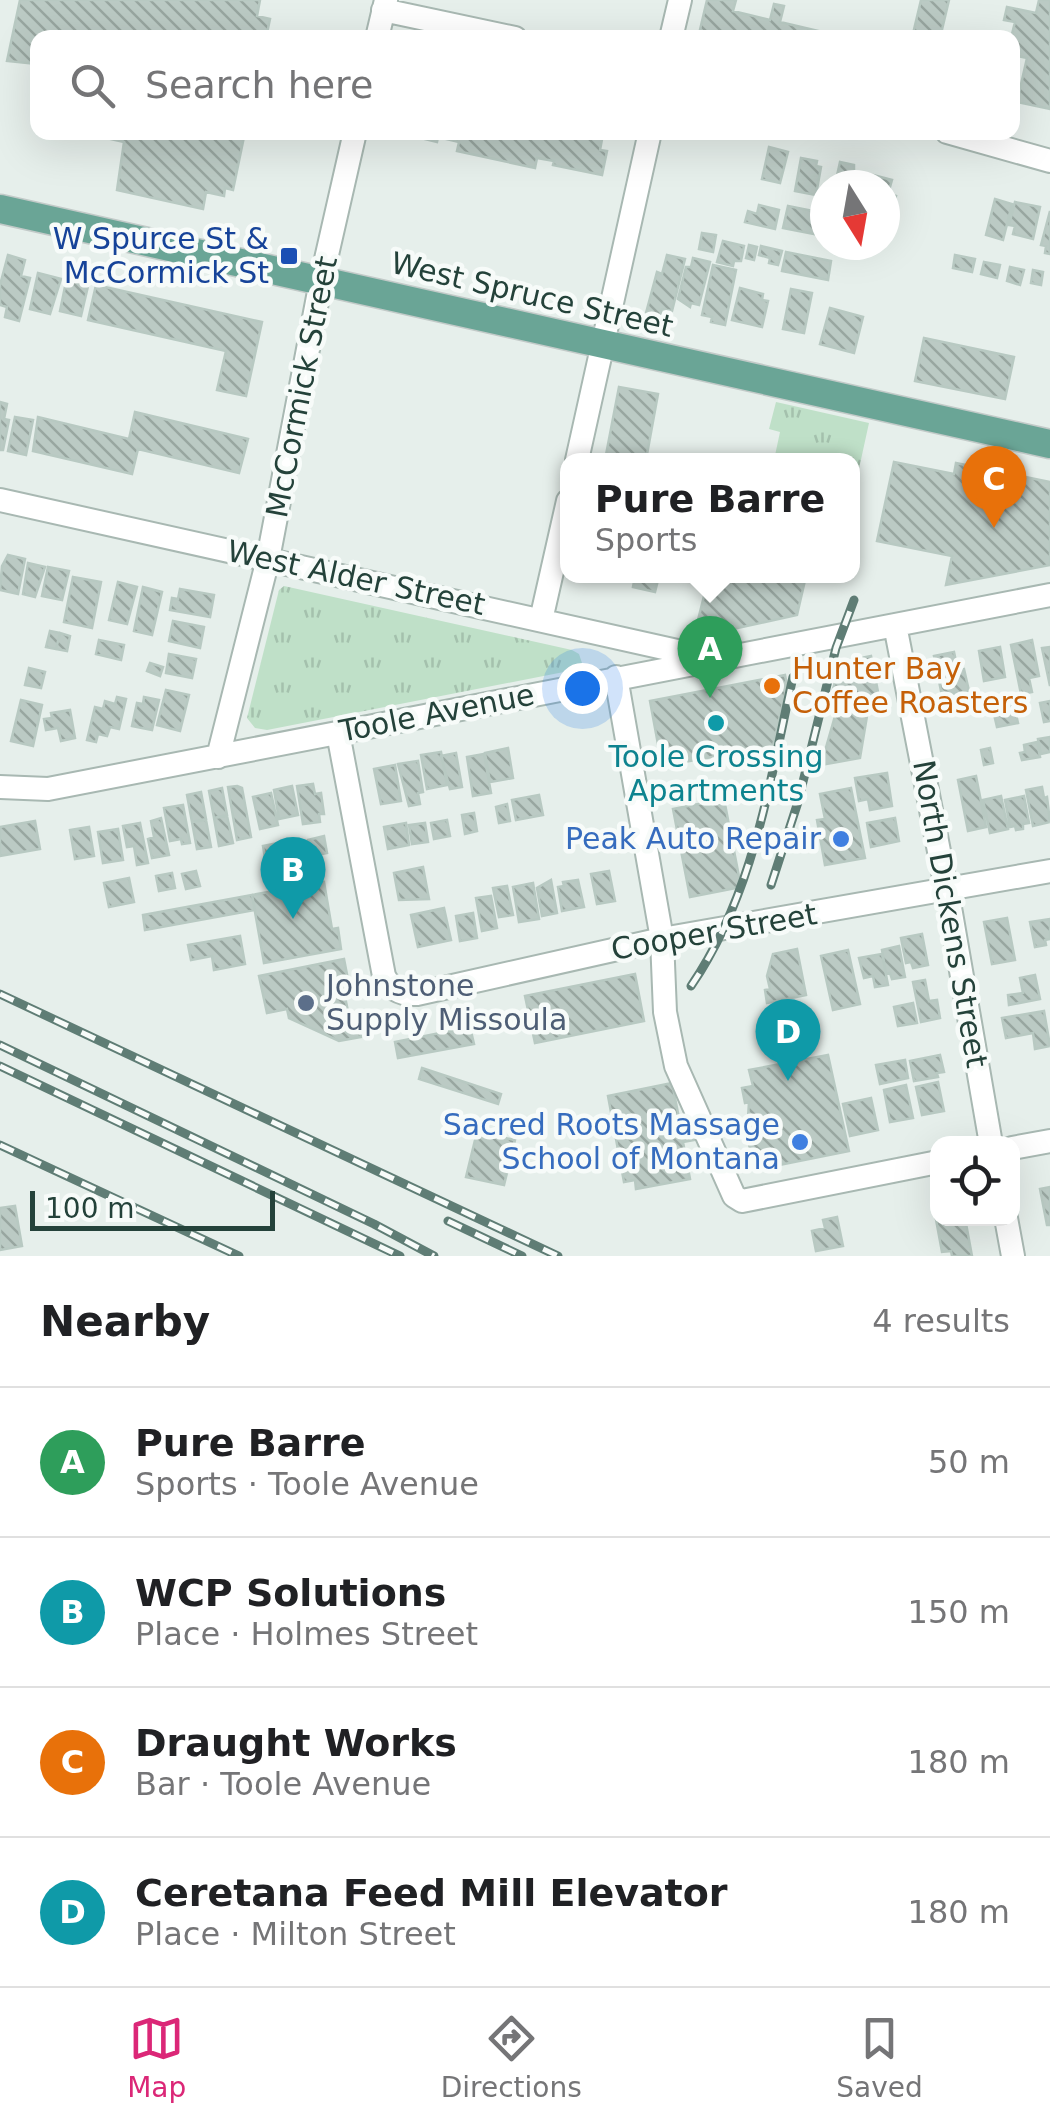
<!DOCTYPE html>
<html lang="en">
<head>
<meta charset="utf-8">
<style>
	body { margin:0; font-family:"DejaVu Sans",sans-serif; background:#f6f6f6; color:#202124 }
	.controls { position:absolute; right:30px; bottom:30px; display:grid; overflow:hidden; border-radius:20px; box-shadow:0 10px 40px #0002 }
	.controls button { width:90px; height:90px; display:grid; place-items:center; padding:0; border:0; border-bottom:2px solid #e0e0e0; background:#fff; color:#202124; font:50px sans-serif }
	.compass { position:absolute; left:810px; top:170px; width:90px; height:90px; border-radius:50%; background:#fff; box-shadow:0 10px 40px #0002; rotate:169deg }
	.scale { position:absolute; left:30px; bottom:25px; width:245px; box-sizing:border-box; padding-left:10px; border:5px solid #24423a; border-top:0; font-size:28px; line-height:35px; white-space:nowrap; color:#24423a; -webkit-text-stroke:8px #f7fbf9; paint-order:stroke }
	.you { position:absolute; left:582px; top:688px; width:35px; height:35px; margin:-25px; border:8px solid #fff; border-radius:50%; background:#1a73e8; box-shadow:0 0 0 15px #1a73e833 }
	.badge { display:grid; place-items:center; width:65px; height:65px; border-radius:50%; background:#db2777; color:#fff; font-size:32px; font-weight:700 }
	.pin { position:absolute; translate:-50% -82px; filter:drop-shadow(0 2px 5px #0008) }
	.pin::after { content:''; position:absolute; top:52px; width:35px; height:30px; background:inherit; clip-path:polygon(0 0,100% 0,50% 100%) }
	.popup { position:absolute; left:560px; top:453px; width:300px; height:130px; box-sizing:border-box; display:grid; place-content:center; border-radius:20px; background:#fff; filter:drop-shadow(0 2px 8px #0005); font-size:32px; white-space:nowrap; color:#757577 }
	.popup b { font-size:38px; color:#202124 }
	.popup::after { content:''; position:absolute; left:50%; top:100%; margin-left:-20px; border:20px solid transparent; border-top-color:#fff }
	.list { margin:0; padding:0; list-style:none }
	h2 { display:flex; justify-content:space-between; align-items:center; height:130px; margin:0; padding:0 40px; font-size:42px }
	h2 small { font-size:32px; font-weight:400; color:#757577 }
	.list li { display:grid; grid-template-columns:65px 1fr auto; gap:30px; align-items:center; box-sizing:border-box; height:150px; padding:0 40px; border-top:2px solid #e0e0e0 }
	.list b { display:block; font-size:38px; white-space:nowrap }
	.list p { margin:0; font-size:32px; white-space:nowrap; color:#757577 }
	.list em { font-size:32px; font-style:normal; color:#757577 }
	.icon { flex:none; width:55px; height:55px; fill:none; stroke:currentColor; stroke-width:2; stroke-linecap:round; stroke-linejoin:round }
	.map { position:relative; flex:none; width:1050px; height:1256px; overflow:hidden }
	.search { position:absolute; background:#fff; box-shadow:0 10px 40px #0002; left:30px; right:30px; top:30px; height:110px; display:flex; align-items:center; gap:25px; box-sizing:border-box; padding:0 35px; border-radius:20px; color:#757577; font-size:38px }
	.sheet { height:730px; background:#fff }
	nav { display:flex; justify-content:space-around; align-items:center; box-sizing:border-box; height:140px; border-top:2px solid #e0e0e0; background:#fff; font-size:28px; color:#757577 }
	nav a { display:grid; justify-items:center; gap:5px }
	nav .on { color:#db2777 }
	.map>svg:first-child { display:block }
	.park { fill:url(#park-tufts) }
	.building { fill:url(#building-back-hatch); stroke:#b8c9c2; stroke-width:2.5 }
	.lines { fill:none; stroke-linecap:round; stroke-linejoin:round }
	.minor-casing { stroke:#a8b8b2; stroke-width:26 }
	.major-casing { stroke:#c2cac8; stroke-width:31 }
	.minor { stroke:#fff; stroke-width:22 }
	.major { stroke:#6aa596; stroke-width:28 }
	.rail-casing { stroke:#5f7d75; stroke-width:9 }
	.rail { stroke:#f7fbf9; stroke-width:5; stroke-dasharray:15; stroke-linecap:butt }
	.transit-dot { fill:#1a4fb4; stroke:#f7fbf9; stroke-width:4 }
	.food-dot { fill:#e8710a; stroke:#f7fbf9; stroke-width:4 }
	.culture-dot { fill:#0f9aa8; stroke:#f7fbf9; stroke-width:4 }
	.shop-dot { fill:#3f7fe0; stroke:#f7fbf9; stroke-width:4 }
	.service-dot { fill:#5c6f8a; stroke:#f7fbf9; stroke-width:4 }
	.labels { text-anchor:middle; stroke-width:9; stroke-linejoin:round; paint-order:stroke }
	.transit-label { font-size:30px; fill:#164399; stroke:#f7fbf9; text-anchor:end }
	.street-label { font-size:30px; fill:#24423a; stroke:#f7fbf9 }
	.food-label { font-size:30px; fill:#c56008; stroke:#f7fbf9; text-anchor:start }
	.culture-label { font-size:30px; fill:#0d838f; stroke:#f7fbf9 }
	.shop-label { font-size:30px; fill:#366cbe; stroke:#f7fbf9; text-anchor:end }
	.service-label { font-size:30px; fill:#4e5e75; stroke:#f7fbf9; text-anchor:start }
</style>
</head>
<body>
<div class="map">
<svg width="1050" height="1256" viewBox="0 0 1050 1256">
	<defs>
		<pattern id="park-tufts" width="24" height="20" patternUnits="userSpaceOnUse" patternTransform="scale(2.5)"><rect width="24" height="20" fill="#bfe0c8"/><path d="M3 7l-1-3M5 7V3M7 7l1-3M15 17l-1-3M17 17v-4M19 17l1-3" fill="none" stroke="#a4c1ad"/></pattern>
		<pattern id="building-back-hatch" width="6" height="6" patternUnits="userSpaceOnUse" patternTransform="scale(2.5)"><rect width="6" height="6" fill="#bbcac4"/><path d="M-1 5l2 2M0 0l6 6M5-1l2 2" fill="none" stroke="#98a6a0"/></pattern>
	</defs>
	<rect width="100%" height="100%" fill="#e6efeb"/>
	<path class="park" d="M776 402 869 423 853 496 852 460H774L780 432 769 429Z
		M284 586 572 650 579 654 582 663 574 670 267 730 255 728 247 718 279 590Z"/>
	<path class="building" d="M20 0H260L257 16 270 19 266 38H38V64L7 61Z
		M707 0H736L733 11 770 20 774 4 784 6 780 22 848 38H716L699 34Z
		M921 0H949L940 38H912Z
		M1039 0H1050V109L1017 102 1027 58 1012 55 1011 38 1015 22 1004 20 1007 7 1036 13Z
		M80 132H245L233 190 225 188 224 196 206 192 203 209 117 190 124 142Z
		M396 132H609L608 136 603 134 600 150 607 151 602 175 553 165 554 161 537 158 535 168 457 151 459 142 438 137 437 142Z
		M769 147 788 152 780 183 762 179Z
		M801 158 817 161 816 166 821 167 816 195 795 191Z
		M840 162 854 165V173H859L856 185H835Z
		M869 174 892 180 888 194 896 196 891 216 885 215V185H866Z
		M995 199 1012 204 1003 240 986 235Z
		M1015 202 1040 207 1033 239 1013 234 1015 226 1009 225Z
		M759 205 779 210 775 229 745 222 748 211 757 214Z
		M788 206 818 212 814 234 783 228Z
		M1050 211V254L1045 253 1046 246 1041 245Z
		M702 233 716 235 713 252 699 249Z
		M723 241 744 246 741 261H734L733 266 717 262Z
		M749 245 757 247 754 260 746 258Z
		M761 246 782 251 778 265 769 263 770 258 759 255Z
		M786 252 831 261 828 280 782 271Z
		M8 255 25 260 21 276 30 278 19 321 5 317 7 307 0 305V285Z
		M667 255 685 259 672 311 662 309 660 316 646 313 657 272 662 274Z
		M955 255 975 259 972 272 953 268Z
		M693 258 710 262 699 305 691 303 690 307 678 299 686 267H691Z
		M984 262 1000 265 997 278 981 274Z
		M713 265 736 270 725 325 711 322 712 317 702 315Z
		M1010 267 1024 270 1020 285 1007 281Z
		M1033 270 1043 272 1041 285 1031 283Z
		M38 273 61 279 50 314 30 309Z
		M67 277 89 282 81 316 60 311Z
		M96 285 262 322 246 396 217 390 226 351 88 320Z
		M740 288 763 294 762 300 768 301 762 327 732 320Z
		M791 289 812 293 804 333 783 329Z
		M830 308 863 317 854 353 820 344Z
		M924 338 1014 357 1005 399 915 381Z
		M619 387 658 394 646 460H605Z
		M0 402 7 404 4 419 9 420 3 450H0Z
		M135 412 248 439 239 473 138 449 132 474 33 451 38 417 129 439Z
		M15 417 33 420 26 455 8 451Z
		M894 462 954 474 956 463 1050 482V565L946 585 952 556 877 541Z
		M8 555 25 559 18 594 0 590 2 566Z
		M28 563 45 567 35 597 23 594Z
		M48 567 69 571 62 600 42 596Z
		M635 576H659L655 592 633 587Z
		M709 576H806L797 615 724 631 697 624Z
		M73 577 101 582 92 628 64 622Z
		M118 582 137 587 127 624 109 620Z
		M143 587 162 592 152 635 134 631Z
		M180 589 214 595 210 617 170 610 172 598 178 599Z
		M173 621 204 627 200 648 169 641Z
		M50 631 60 633 56 649 46 647Z
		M60 633 70 636 67 651 56 649Z
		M99 640 124 645 121 660 96 654Z
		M1032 640 1039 676 1029 678 1032 692 1021 694 1011 645Z
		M1000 647 1005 677 984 681 979 651Z
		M1050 647V686L1042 648Z
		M954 652 958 671 964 669 969 691 942 696 934 656Z
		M169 654 196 659 192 678 166 673Z
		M871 656 880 702 869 704 860 758 821 765 837 709 828 706 841 662Z
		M150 663 163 667 160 676 147 671Z
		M29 668 45 672 41 688 25 685Z
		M785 675 787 685 773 746 662 766 650 701Z
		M166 690 189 695 180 731 157 725Z
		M117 697 126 699 119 729 110 727 107 736 98 734 96 742 87 740 95 707 103 709 105 701 115 704Z
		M144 697 159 700 152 730 132 726 137 703 143 704Z
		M21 700 42 705 33 746 11 741Z
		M1050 701V721L1044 722 1040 703Z
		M1014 706 1018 723 997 727 993 710Z
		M70 710 75 738 61 741 58 728 46 730 44 719 52 718 51 713Z
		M1050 737V752L1041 754 1038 739Z
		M1037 742 1040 757 1022 760 1020 753 1025 752 1024 745Z
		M508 748 513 778 490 782 485 753Z
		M990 748 993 763 984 765 981 750Z
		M441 752 447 785 427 789 421 755Z
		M456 753 462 787 450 789 441 756Z
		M484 754 491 793 473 796 467 757Z
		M418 761 423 792 418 793 420 804 409 806 398 764Z
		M395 765 401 801 381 804 374 769Z
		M887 773 892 806 870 810 868 799 859 801 855 778Z
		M976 776 986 827 968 831 958 780Z
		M313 784 315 794 321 793 324 814H319L320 822 303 824 297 786Z
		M237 786 242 788 251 837 237 840 228 787Z
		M292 786 298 815 279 819 274 790Z
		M1042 787 1044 798 1047 797 1050 822 1033 826 1026 790Z
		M222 788 227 815 214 818 209 791Z
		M851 788 865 858 825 865 817 820 825 819 820 794Z
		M201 792 206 819 192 822 187 795Z
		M271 793 278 825 260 829 253 797Z
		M539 795 543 815 516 820 512 800Z
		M1001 796 1008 829 990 833 983 800Z
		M1024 796 1029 823 1023 824V829L1016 830 1015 826 1010 827 1005 800Z
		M724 799 741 887 690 897 673 809Z
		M507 804 510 821 499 823 496 807Z
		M183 805 190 843 182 844 181 839 170 841 164 808Z
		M474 813 477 831 465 834 462 815Z
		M227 816 233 843 219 846 214 818Z
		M161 818 169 855 152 858 148 839 154 837 151 821Z
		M895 818 899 841 871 847 867 823Z
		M206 820 211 847 197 849 192 822Z
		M447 820 450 836 434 839 431 823Z
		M35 821 40 849 0 856V827Z
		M140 823 148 863 137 865 134 846 127 847 123 826Z
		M406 823 409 845 388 849 384 827Z
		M425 823 428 842 412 844 409 825Z
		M89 827 94 856 75 859 70 830Z
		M118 829 123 860 103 863 98 832Z
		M324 836 327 853 312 856 308 840Z
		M278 843 282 862 266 865 263 846Z
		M423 867 429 899 399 900 394 873Z
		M196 871 200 886 186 889 182 874Z
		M609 871 615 901 597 904 591 874Z
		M172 873 175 888 159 891 156 876Z
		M129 878 134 902 109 907 104 883Z
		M551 880 557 913 542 916 537 888Z
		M578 880 584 907 562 911 558 887 564 886 563 882Z
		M324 882 332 929 338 928 341 949 264 963 252 895Z
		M533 883 539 919 519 922 513 887Z
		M507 886 513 915 499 917 493 888Z
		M252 895 255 910 145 930 143 915Z
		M491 896 497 928 482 931 476 898Z
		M444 908 451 940 418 947 411 915Z
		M473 913 477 938 460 941 456 916Z
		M1007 918 1015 960 992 964 984 922Z
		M1050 919V939L1045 940 1046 945 1035 947 1030 922Z
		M922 934 928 965 913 968 911 962 906 963 901 938Z
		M240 936 245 964 214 970 212 956 191 960 188 945Z
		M899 946 905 977 892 979 890 973 886 974 882 950Z
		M797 949 806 995 767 1003 765 990 770 989 767 976 773 954Z
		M848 950 860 1004 833 1010 821 956Z
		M882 954 888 985 875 987 873 976 864 978 859 958Z
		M344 959 351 995 345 997 349 1016 356 1014 361 1037 339 1041 289 1018 287 1009 267 1013 259 976Z
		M635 974 644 1021 535 1043 525 996Z
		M1035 975 1040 999 1009 1005 1008 995 1023 993 1020 978Z
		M925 980 929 1001 937 1000 940 1018 921 1022 913 982Z
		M913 1003 917 1023 898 1026 894 1007Z
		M1044 1011 1050 1046 1035 1049 1033 1033 1006 1038 1002 1018Z
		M470 1027 474 1044 398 1058 395 1042Z
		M828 1055 849 1151 754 1170 747 1134 749 1102 745 1103 742 1088 753 1086 749 1070Z
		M940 1055 944 1072 937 1073 938 1077 914 1081 910 1061Z
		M905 1060 908 1078 880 1084 876 1065Z
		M422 1068 501 1094 498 1104 419 1079Z
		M938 1082 944 1111 922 1115 916 1087Z
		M672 1083 682 1133 692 1131 694 1140 683 1142 690 1179 636 1189 635 1180 624 1182 608 1096Z
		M906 1085 913 1118 890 1122 884 1090Z
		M871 1098 878 1130 850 1136 843 1104Z
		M477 1132 515 1140 504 1185 466 1177Z
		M1050 1187V1225H1047L1040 1189Z
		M15 1206 22 1246 0 1250V1208Z
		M938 1213V1218H965L972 1256H952L951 1251 942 1252 935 1214Z
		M837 1217 843 1246 816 1251 812 1231 825 1228 823 1220Z"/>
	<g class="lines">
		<g class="minor-casing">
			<path id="minor" d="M383 10 515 38
				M377 38 386 0
				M671 38 680 0
				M947 132 1050 161
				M577 460 650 132
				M0 500 704 657
				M541 620 568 501
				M895 625 951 913 991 1144
				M616 677 662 939 665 1012 676 1066 734 1196 742 1201 938 1162
				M338 733 384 976C391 990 402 995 417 994L662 939 1050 871
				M218 757 268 559 321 281 355 132
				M0 787 48 789 1050 595
				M1012 1148 1050 1141
				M1006 1218 1013 1256"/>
		</g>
		<g class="major-casing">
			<path id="major" d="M0 209 1050 444"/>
		</g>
		<use href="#minor" class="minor"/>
		<use href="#major" class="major"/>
		<g class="rail-casing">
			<path id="rail" d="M771 885 798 802 836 648 854 600
				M691 986C754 894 769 784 793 677
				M0 994 558 1256
				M0 1045 374 1224 434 1256
				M0 1066 400 1256
				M0 1145 239 1256
				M448 1221 522 1256"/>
		</g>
		<use href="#rail" class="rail"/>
	</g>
	<rect class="transit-dot" x="279" y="246" width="20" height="20" rx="5"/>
	<circle class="food-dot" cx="772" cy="686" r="10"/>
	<circle class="culture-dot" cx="716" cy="723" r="10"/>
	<g class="shop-dot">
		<circle cx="841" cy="839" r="10"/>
		<circle cx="800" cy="1142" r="10"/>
	</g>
	<circle class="service-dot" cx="306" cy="1003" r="10"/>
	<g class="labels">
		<g class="transit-label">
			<text x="269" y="249">W Spurce St &amp;<tspan x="269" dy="34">McCormick St</tspan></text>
		</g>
		<g class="street-label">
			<text transform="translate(532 295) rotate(13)" y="10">West Spruce Street</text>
			<text transform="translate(302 387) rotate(-79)" y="10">McCormick Street</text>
			<text transform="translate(356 578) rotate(12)" y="10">West Alder Street</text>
			<text transform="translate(437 713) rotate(-11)" y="10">Toole Avenue</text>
			<text transform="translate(950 914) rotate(80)" y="10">North Dickens Street</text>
			<text transform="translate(714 932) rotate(-10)" y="10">Cooper Street</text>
		</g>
		<g class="food-label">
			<text x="792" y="679">Hunter Bay<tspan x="792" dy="34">Coffee Roasters</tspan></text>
		</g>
		<g class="culture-label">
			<text x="716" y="767">Toole Crossing<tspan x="716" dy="34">Apartments</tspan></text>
		</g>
		<g class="shop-label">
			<text x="821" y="849">Peak Auto Repair</text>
			<text x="780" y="1135">Sacred Roots Massage<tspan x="780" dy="34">School of Montana</tspan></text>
		</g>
		<g class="service-label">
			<text x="326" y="996">Johnstone<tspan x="326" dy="34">Supply Missoula</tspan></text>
		</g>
	</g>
</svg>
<div class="controls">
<button><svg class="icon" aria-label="locate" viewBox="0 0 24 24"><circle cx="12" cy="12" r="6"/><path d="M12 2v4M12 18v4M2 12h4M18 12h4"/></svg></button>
</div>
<svg class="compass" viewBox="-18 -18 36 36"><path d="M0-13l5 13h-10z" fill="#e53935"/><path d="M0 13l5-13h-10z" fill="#757577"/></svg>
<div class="scale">100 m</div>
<div class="you"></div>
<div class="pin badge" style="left:710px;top:698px;background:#2e9e5b">A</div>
<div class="popup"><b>Pure Barre</b>Sports</div>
<div class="pin badge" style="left:293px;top:919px;background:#0f9aa8">B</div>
<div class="pin badge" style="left:994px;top:528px;background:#e8710a">C</div>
<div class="pin badge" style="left:788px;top:1081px;background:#0f9aa8">D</div>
<div class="search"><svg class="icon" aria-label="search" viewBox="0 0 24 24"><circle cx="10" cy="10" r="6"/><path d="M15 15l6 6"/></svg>Search here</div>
</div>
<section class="sheet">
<h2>Nearby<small>4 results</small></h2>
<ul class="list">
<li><span class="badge" style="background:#2e9e5b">A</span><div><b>Pure Barre</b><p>Sports · Toole Avenue</p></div><em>50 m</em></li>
<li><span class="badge" style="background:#0f9aa8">B</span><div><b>WCP Solutions</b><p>Place · Holmes Street</p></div><em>150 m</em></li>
<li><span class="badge" style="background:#e8710a">C</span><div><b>Draught Works</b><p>Bar · Toole Avenue</p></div><em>180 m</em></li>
<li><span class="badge" style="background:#0f9aa8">D</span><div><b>Ceretana Feed Mill Elevator</b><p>Place · Milton Street</p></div><em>180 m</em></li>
</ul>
</section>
<nav>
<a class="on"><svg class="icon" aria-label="map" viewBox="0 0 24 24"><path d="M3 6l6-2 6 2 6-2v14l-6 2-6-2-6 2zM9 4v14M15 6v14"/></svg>Map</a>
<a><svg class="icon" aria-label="directions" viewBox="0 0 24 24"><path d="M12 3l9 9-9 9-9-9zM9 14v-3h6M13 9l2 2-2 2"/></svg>Directions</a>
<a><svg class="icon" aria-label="saved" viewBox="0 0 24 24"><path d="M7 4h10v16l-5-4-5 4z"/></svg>Saved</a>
</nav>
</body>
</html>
